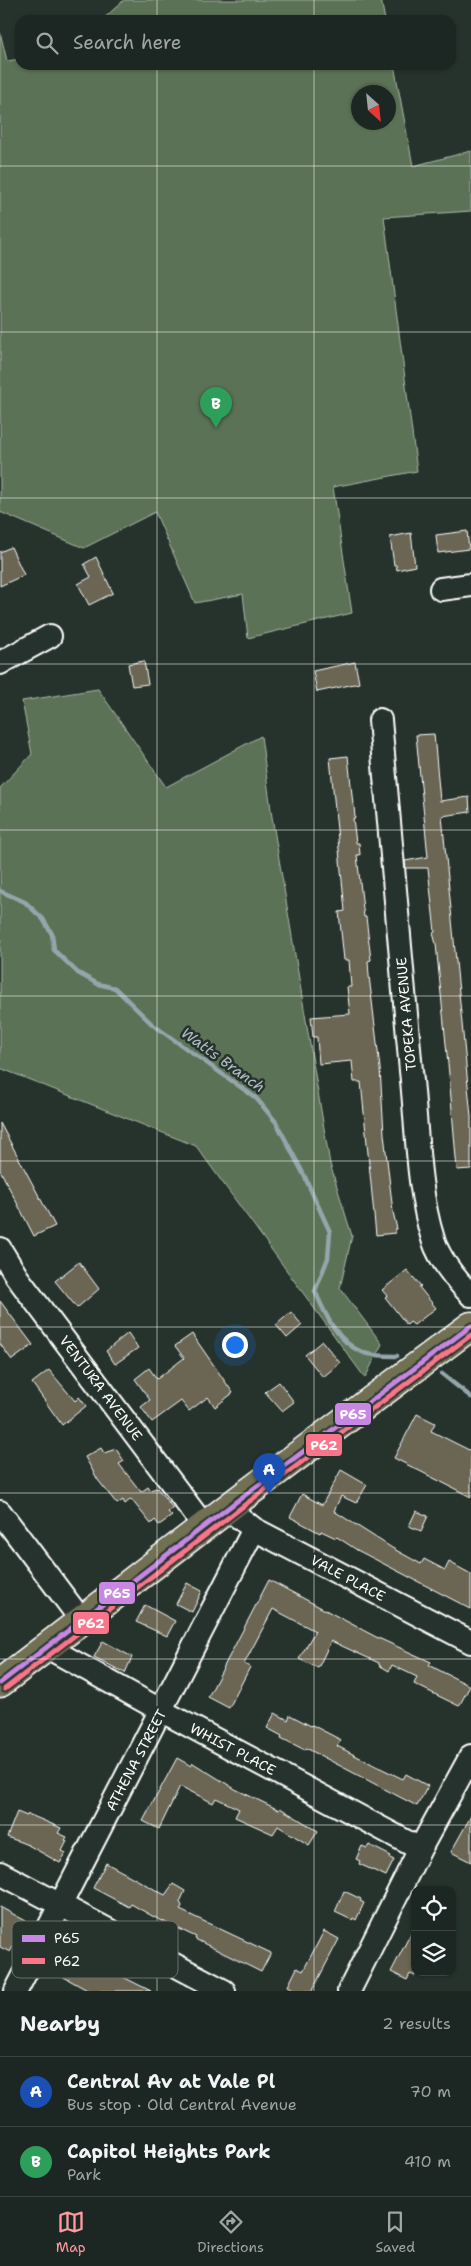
<!DOCTYPE html>
<html lang="en">
<head>
<meta charset="utf-8">
<style>
	body { margin:0; font-family:"Shantell Sans",sans-serif; background:#29322f; color:#f1f3f6 }
	.controls { position:absolute; right:15px; bottom:15px; display:grid; overflow:hidden; border-radius:10px; box-shadow:0 1px 4px #0004 }
	.controls button { width:45px; height:45px; display:grid; place-items:center; padding:0; border:0; border-bottom:1px solid #3a4340; background:#1c2622; color:#f1f3f6; font:25px sans-serif }
	.compass { position:absolute; left:351px; top:85px; width:45px; height:45px; border-radius:50%; background:#1c2622; box-shadow:0 1px 4px #0004; rotate:153deg }
	.you { position:absolute; left:234px; top:1344px; width:18px; height:18px; margin:-12px; border:4px solid #fff; border-radius:50%; background:#1a73e8; box-shadow:0 0 0 8px #1a73e833 }
	.badge { display:grid; place-items:center; width:32px; height:32px; border-radius:50%; background:#ff9aa2; color:#fff; font-size:16px; font-weight:700 }
	.pin { position:absolute; translate:-50% -41px; filter:drop-shadow(0 1px 2px #0008) }
	.pin::after { content:''; position:absolute; top:26px; width:18px; height:15px; background:inherit; clip-path:polygon(0 0,100% 0,50% 100%) }
	.list { margin:0; padding:0; list-style:none }
	h2 { display:flex; justify-content:space-between; align-items:center; height:65px; margin:0; padding:0 20px; font-size:21px }
	h2 small { font-size:16px; font-weight:400; color:#a0a5a5 }
	.list li { display:grid; grid-template-columns:32px 1fr auto; gap:15px; align-items:center; box-sizing:border-box; height:70px; padding:0 20px; border-top:1px solid #3a4340 }
	.list b { display:block; font-size:19px; white-space:nowrap }
	.list p { margin:0; font-size:16px; white-space:nowrap; color:#a0a5a5 }
	.list em { font-size:16px; font-style:normal; color:#a0a5a5 }
	.icon { flex:none; width:28px; height:28px; fill:none; stroke:currentColor; stroke-width:2; stroke-linecap:round; stroke-linejoin:round }
	.map { position:relative; flex:none; width:471px; height:1991px; overflow:hidden }
	.search { position:absolute; background:#1c2622; box-shadow:0 1px 4px #0004; left:15px; right:15px; top:15px; height:55px; display:flex; align-items:center; gap:12px; box-sizing:border-box; padding:0 18px; border-radius:15px; color:#a0a5a5; font-size:19px }
	.sheet { height:205px; background:#1c2622 }
	nav { display:flex; justify-content:space-around; align-items:center; box-sizing:border-box; height:70px; border-top:1px solid #3a4340; background:#1c2622; font-size:14px; color:#a0a5a5 }
	nav a { display:grid; justify-items:center; gap:2px }
	nav .on { color:#ff9aa2 }
	.map>svg:first-child { display:block }
	.green { fill:#5b7256; stroke:#adb8aa; fill-rule:evenodd }
	.lines { fill:none; stroke-linecap:round; stroke-linejoin:round }
	.stream { stroke:#95a6ac; stroke-width:4.5 }
	.building { fill:#6a6653; stroke:#fff }
	.minor-casing { stroke:#fff; stroke-width:26 }
	.major-casing { stroke:#fff; stroke-width:31 }
	.minor { stroke:#26332d; stroke-width:22 }
	.major { stroke:#716f52; stroke-width:28 }
	.bus-1-casing { stroke:#26332d; stroke-width:9 }
	.bus-2-casing { stroke:#26332d; stroke-width:9 }
	.bus-1 { stroke:#c787e3; stroke-width:5 }
	.bus-2 { stroke:#fa758a; stroke-width:5 }
	.grid { fill:none; stroke:#fff; stroke-width:1; stroke-opacity:0.55 }
	.labels { text-anchor:middle; stroke-width:5; stroke-linejoin:round; paint-order:stroke }
	.street-label { font-size:14px; fill:#fff; stroke:#26332d }
	.water-label { font-size:15px; font-style:italic; fill:#b0bcc1; stroke:#26332d }
	.key { fill:#26332d; stroke:#67706c; stroke-width:1 }
	.key-label { font-size:14px; fill:#fff }
	.line-badge { stroke:#26332d; stroke-width:2 }
	.badge-label { font-size:14px; text-anchor:middle; font-weight:bold; fill:#fff }
</style>
</head>
<body>
<div class="map">
<svg width="471" height="1991" viewBox="0 0 471 1991">
	<rect width="100%" height="100%" fill="#26332d"/>
	<filter id="ink" filterUnits="userSpaceOnUse"><feTurbulence type="fractalNoise" baseFrequency=".02" numOctaves="2"/><feDisplacementMap in="SourceGraphic" scale="10" xChannelSelector="R" yChannelSelector="G"/><feConvolveMatrix kernelMatrix="1 2 1 2 8 2 1 2 1" color-interpolation-filters="sRGB"/></filter>
	<g filter="url(#ink)">
		<path class="green" d="M124 0H381L385 20H102Z
			M0 32 7 61 20 59V65H394L413 166 471 151V211L384 217 417 471 333 487 352 613 248 638 243 594 195 603 155 512 84 548 0 512ZM388 92V122H358V92Z
			M98 689 166 787 261 736 272 817 330 1164 352 1236 340 1288 382 1344 365 1378 196 1146 0 1068V943L2 941 0 939V788L32 754 22 701Z"/>
		<g class="lines">
			<path class="stream" d="M0 891 25 902 43 919 52 934 54 950 78 973 98 984 115 988 153 1025 256 1098 276 1122 304 1175 330 1232 328 1258 315 1291C325 1314 337 1342 362 1352 372 1357 386 1355 397 1356
				M442 1374 471 1397"/>
		</g>
		<path class="building" d="M467 531 469 549 438 553 436 535Z
			M411 533 415 566 397 570 396 565H394L390 537Z
			M11 547 24 575 0 586V552Z
			M96 557 113 593 89 605 78 584 91 577 84 564Z
			M144 661 148 684 132 686 128 664Z
			M355 662 359 683 317 692 313 671Z
			M434 734 440 801 469 797 470 812 442 816 471 1117V1169L457 1170 449 1074 436 944 433 933 435 932 428 868H406L405 861 428 857 416 735Z
			M348 756 353 805H354L355 818H353L356 843H359L360 855H357L363 909 364 917H366L371 960 368 961 369 976 380 1068 384 1134 393 1212 397 1229H395V1233L376 1235 361 1082H354L352 1061 319 1064 317 1037H313L311 1017 350 1014 347 987H351L349 960H344L339 912 345 911 330 758Z
			M0 1123 55 1226 34 1236 0 1170Z
			M79 1262 99 1289 77 1308 55 1281Z
			M407 1270 421 1286 419 1287 436 1308 414 1325 410 1322 407 1325 385 1297 387 1296 382 1290Z
			M0 1301 33 1345 12 1360 0 1344Z
			M291 1312 302 1325 287 1338 276 1325Z
			M128 1333 138 1348 115 1364 106 1351Z
			M192 1334 233 1393 215 1407 208 1397 189 1411 181 1401 152 1422 141 1407 150 1400 135 1379 149 1368 157 1379 184 1358 175 1346Z
			M322 1341 340 1363 323 1377 305 1355Z
			M49 1370 75 1401 79 1397 86 1406 62 1425 32 1383Z
			M279 1382 294 1402 282 1411 265 1392Z
			M417 1414 435 1423 431 1431 471 1451V1497L394 1458Z
			M101 1448 104 1453 116 1449 124 1461 119 1464 141 1492 148 1487 150 1490 157 1488 173 1508 168 1512 172 1516 159 1525 155 1520 151 1524 131 1499 125 1504 123 1500 117 1504 98 1480 85 1457Z
			M341 1470 367 1485 356 1503 341 1496 334 1511 392 1548 421 1564 424 1559 445 1570 449 1562 471 1574V1609L357 1550 337 1537 336 1538 321 1531 320 1533 290 1517 302 1494 322 1505Z
			M416 1511 428 1516 421 1531 409 1526Z
			M269 1580 376 1637 431 1662 429 1665 470 1686 459 1706 414 1684 417 1677 392 1665 389 1671 379 1665V1663L331 1641 318 1668 299 1659 315 1631 273 1609 244 1664 250 1667 229 1708 208 1697Z
			M187 1583 202 1591 192 1612 176 1604Z
			M145 1605 175 1621 167 1636 136 1622Z
			M103 1641 132 1657 125 1673 94 1657Z
			M275 1713 288 1720 290 1715 311 1726 312 1725 341 1740 337 1746 374 1765 403 1779 406 1774 428 1786 417 1806 306 1748 305 1750 281 1738 282 1736 267 1728Z
			M177 1758 191 1766 193 1763 235 1789 279 1810 280 1808 318 1831 309 1845 278 1826 273 1834 235 1817 239 1809 216 1798 213 1803 180 1786 159 1829 143 1821Z
			M17 1812 27 1816 28 1814 61 1828 58 1833 67 1837 65 1840 67 1841 62 1851 66 1853 60 1863 28 1845 7 1837Z
			M471 1816V1862L451 1852Z
			M369 1845 391 1856 390 1858 394 1860 386 1876 359 1864 360 1861 356 1859 362 1846 367 1848Z
			M106 1863 165 1895 173 1884 185 1891 180 1902 182 1906 180 1910 271 1953 261 1972 195 1939 196 1937 154 1917 131 1904 129 1907 93 1888Z
			M344 1891 361 1899 360 1901 364 1903 356 1920 353 1918 352 1920 335 1912Z
			M0 1907 26 1921 10 1952 0 1947Z
			M415 1925V1976L410 1974 407 1980 391 1972Z
			M324 1931 339 1939 312 1991H298L288 1986 297 1968 303 1971Z
			M70 1936 112 1958 107 1969 151 1991H89L53 1971Z"/>
		<g class="lines">
			<g class="minor-casing">
				<path id="minor" d="M441 589 471 585
					M0 663 50 636
					M380 720C390 837 400 954 411 1071 417 1123 417 1189 433 1239 440 1261 455 1279 471 1295
					M0 1249 17 1277 204 1526
					M227 1508 254 1529 471 1642
					M0 1512 82 1621
					M47 1647 162 1711 420 1849
					M0 1873 224 1991
					M16 1991 254 1529
					M349 1991 420 1849 471 1756"/>
			</g>
			<g class="major-casing">
				<path id="major" d="M0 1683 241 1498 471 1326"/>
			</g>
			<use href="#minor" class="minor"/>
			<use href="#major" class="major"/>
			<g class="bus-1-casing">
				<path id="bus-1" d="M0 1683 241 1498 471 1326"/>
			</g>
			<g class="bus-2-casing">
				<path id="bus-2" d="M5 1689 246 1504 471 1335"/>
			</g>
			<use href="#bus-1" class="bus-1"/>
			<use href="#bus-2" class="bus-2"/>
		</g>
	</g>
	<path class="grid" d="M157 0V20M314 0V20M157 65V1991M314 65V1991M0 166H471M0 332H471M0 498H471M0 664H471M0 830H471M0 996H471M0 1161H471M0 1327H471M0 1493H471M0 1659H471M0 1825H471"/>
	<g class="labels">
		<g class="street-label">
			<text transform="translate(406 1014) rotate(-95)" y="5">TOPEKA AVENUE</text>
			<text transform="translate(101 1388) rotate(53)" y="5">VENTURA AVENUE</text>
			<text transform="translate(348 1578) rotate(28)" y="5">VALE PLACE</text>
			<text transform="translate(233 1749) rotate(28)" y="5">WHIST PLACE</text>
			<text transform="translate(136 1760) rotate(-62)" y="5">ATHENA STREET</text>
		</g>
		<g class="water-label">
			<text transform="translate(223 1060) rotate(36)" y="5">Watts Branch</text>
		</g>
	</g>
	<rect x="12" y="1921" width="166" height="57" rx="8" class="key"/>
	<rect x="22" y="1935" width="23" height="7" fill="#c787e3"/>
	<rect x="22" y="1958" width="23" height="6" fill="#fa758a"/>
	<g class="key-label">
		<text x="54" y="1943">P65</text>
		<text x="54" y="1966">P62</text>
	</g>
	<g class="line-badge">
		<rect x="334" y="1402" width="38" height="24" rx="5" fill="#c787e3"/>
		<rect x="305" y="1433" width="38" height="24" rx="5" fill="#fa758a"/>
		<rect x="98" y="1581" width="38" height="24" rx="5" fill="#c787e3"/>
		<rect x="72" y="1611" width="38" height="24" rx="5" fill="#fa758a"/>
	</g>
	<g class="badge-label">
		<text x="353" y="1419">P65</text>
		<text x="324" y="1450">P62</text>
		<text x="117" y="1598">P65</text>
		<text x="91" y="1628">P62</text>
	</g>
</svg>
<div class="controls">
<button><svg class="icon" aria-label="locate" viewBox="0 0 24 24"><circle cx="12" cy="12" r="6"/><path d="M12 2v4M12 18v4M2 12h4M18 12h4"/></svg></button>
<button><svg class="icon" aria-label="layers" viewBox="0 0 24 24"><path d="M12 4l9 5-9 5-9-5zM3 14l9 5 9-5"/></svg></button>
</div>
<svg class="compass" viewBox="-18 -18 36 36"><path d="M0-13l5 13h-10z" fill="#e53935"/><path d="M0 13l5-13h-10z" fill="#a0a5a5"/></svg>
<div class="you"></div>
<div class="pin badge" style="left:269px;top:1494px;background:#1a4fb4">A</div>
<div class="pin badge" style="left:216px;top:428px;background:#2e9e5b">B</div>
<div class="search"><svg class="icon" aria-label="search" viewBox="0 0 24 24"><circle cx="10" cy="10" r="6"/><path d="M15 15l6 6"/></svg>Search here</div>
</div>
<section class="sheet">
<h2>Nearby<small>2 results</small></h2>
<ul class="list">
<li><span class="badge" style="background:#1a4fb4">A</span><div><b>Central Av at Vale Pl</b><p>Bus stop · Old Central Avenue</p></div><em>70 m</em></li>
<li><span class="badge" style="background:#2e9e5b">B</span><div><b>Capitol Heights Park</b><p>Park</p></div><em>410 m</em></li>
</ul>
</section>
<nav>
<a class="on"><svg class="icon" aria-label="map" viewBox="0 0 24 24"><path d="M3 6l6-2 6 2 6-2v14l-6 2-6-2-6 2zM9 4v14M15 6v14"/></svg>Map</a>
<a><svg class="icon" aria-label="directions" viewBox="0 0 24 24"><path d="M12 3l9 9-9 9-9-9zM9 14v-3h6M13 9l2 2-2 2"/></svg>Directions</a>
<a><svg class="icon" aria-label="saved" viewBox="0 0 24 24"><path d="M7 4h10v16l-5-4-5 4z"/></svg>Saved</a>
</nav>
</body>
</html>
